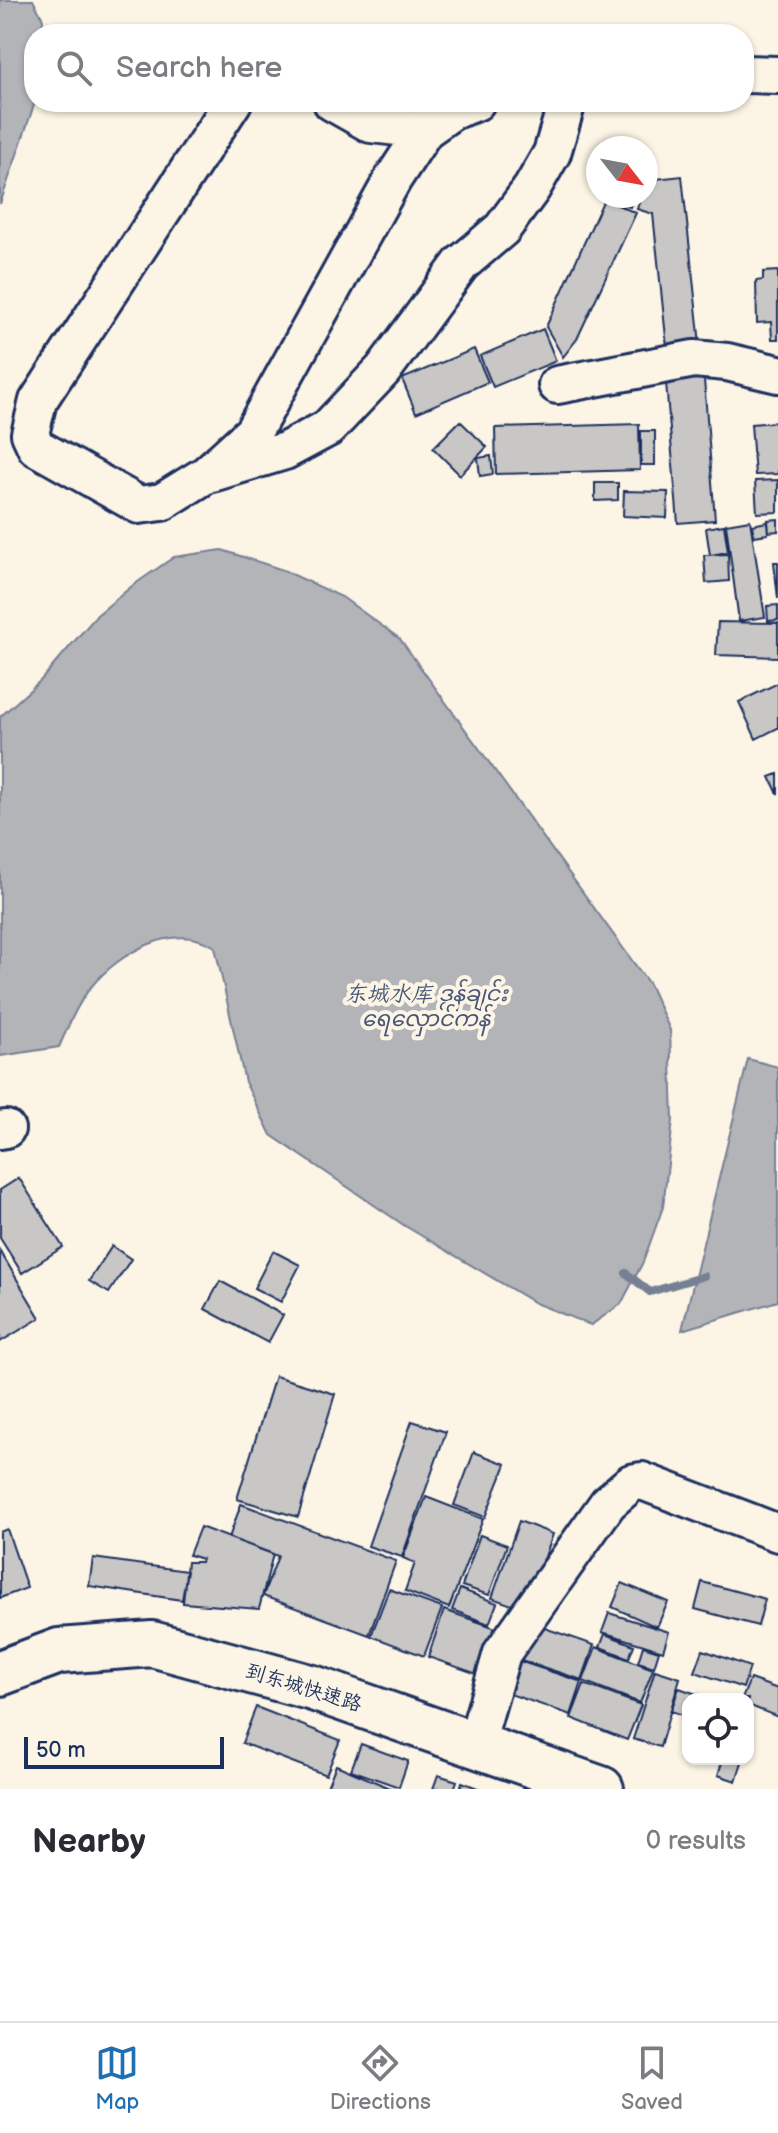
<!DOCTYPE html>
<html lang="en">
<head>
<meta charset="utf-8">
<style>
	body { margin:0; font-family:"Balsamiq Sans","LXGW WenKai TC","Noto Sans Myanmar",sans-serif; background:#f2f2f3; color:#2b2b33 }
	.controls { position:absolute; right:24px; bottom:24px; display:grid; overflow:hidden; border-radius:16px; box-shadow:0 2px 6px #0004 }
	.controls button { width:72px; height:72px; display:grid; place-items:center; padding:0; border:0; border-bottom:2px solid #e1e1e2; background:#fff; color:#2b2b33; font:40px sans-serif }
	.compass { position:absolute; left:586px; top:136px; width:72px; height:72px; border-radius:50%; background:#fff; box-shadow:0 2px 6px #0004; rotate:121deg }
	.scale { position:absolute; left:24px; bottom:20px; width:200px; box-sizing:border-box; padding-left:8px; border:4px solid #1b2f5e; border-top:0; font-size:22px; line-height:28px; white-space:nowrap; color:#1b2f5e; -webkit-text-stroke:6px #fcf5e5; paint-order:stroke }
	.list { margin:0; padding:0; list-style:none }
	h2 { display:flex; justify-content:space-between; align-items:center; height:104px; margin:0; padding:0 32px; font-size:34px }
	h2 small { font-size:26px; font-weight:400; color:#7c7c81 }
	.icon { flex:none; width:44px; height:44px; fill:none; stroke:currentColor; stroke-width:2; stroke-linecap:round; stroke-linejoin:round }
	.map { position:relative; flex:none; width:778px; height:1789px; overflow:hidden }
	.search { position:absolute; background:#fff; box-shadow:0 2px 6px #0004; left:24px; right:24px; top:24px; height:88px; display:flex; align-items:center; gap:20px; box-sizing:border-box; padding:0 28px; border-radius:32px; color:#7c7c81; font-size:30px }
	.sheet { height:232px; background:#fff }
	nav { display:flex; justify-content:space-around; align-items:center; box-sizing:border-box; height:112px; border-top:2px solid #e1e1e2; background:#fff; font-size:22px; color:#7c7c81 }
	nav a { display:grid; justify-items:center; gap:4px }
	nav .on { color:#1f6fb2 }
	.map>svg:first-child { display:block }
	.water { fill:#b2b4b8; stroke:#767f94; stroke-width:2 }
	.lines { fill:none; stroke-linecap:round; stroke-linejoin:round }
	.stream { stroke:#767f94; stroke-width:8 }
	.building { fill:#c8c7c6; stroke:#1b2f5e; stroke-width:2 }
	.minor-casing { stroke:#1b2f5e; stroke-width:42 }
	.major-casing { stroke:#1b2f5e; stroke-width:50 }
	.minor { stroke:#fcf5e5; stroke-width:36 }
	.major { stroke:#fcf5e5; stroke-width:44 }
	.labels { text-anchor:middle; stroke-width:8; stroke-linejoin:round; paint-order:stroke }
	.street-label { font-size:20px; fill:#1b2f5e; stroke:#fcf5e5 }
	.water-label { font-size:22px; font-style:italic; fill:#485779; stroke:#fcf5e5 }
</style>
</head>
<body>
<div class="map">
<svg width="778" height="1789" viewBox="0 0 778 1789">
	<rect width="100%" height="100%" fill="#fcf5e5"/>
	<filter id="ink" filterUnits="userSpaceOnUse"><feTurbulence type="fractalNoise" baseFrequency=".0125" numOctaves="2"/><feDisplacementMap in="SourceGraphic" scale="16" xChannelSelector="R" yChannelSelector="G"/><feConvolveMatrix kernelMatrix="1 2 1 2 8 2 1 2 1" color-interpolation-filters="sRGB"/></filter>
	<g filter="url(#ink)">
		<path class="water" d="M0 0H33L43 19 42 34H34L35 102 0 204Z
			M222 550 283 570 342 597 400 639 649 984 670 1030 673 1120 663 1207 643 1262 621 1304 591 1325 535 1303 405 1226 271 1135 245 1082 215 947C174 921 119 953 91 987 77 1004 68 1027 59 1047L0 1056V717L41 680 97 615 132 586 174 557Z
			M748 1059 778 1067V1301L682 1330Z"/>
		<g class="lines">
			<path class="stream" d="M626 1273 650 1292 704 1276"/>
		</g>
		<path class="building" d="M682 176 700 344 667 347 653 214 637 209 641 196H646L647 180Z
			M614 196H633L630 207 613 202Z
			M604 199 636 213 577 339 563 357 546 327Z
			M778 271V339H772L771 322 757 323 756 281 763 280V272Z
			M543 329 556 361 493 387 480 356Z
			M474 349 488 382 416 413 402 379Z
			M703 367 715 520 678 523 665 371Z
			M460 421 487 447 460 475 433 448Z
			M778 422V474L755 475 751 424Z
			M639 424 640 470 496 474 495 428Z
			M641 431H655V465H641Z
			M491 456 493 474 480 476 478 458Z
			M778 480V512L757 513 755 481Z
			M595 483H618V500L595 501Z
			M624 491 668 492 667 518 623 516Z
			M778 519V531L769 532 768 520Z
			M750 520 765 617 739 621 726 524Z
			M767 522 768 534 754 536 752 525Z
			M724 525 728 552 710 555 706 528Z
			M728 554 729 581 706 583 704 555Z
			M774 562H778V599Z
			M778 605V620L768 621 767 606Z
			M718 622 778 623V657L716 655Z
			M778 683V728L756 739 739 702Z
			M778 774V794L770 777Z
			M19 1178 63 1247 22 1273 0 1238V1190Z
			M112 1246 131 1259 109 1293 89 1281Z
			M0 1251 40 1318 0 1342Z
			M273 1251 300 1265 281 1302 254 1288Z
			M220 1281 283 1315 268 1343 205 1309Z
			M275 1376 335 1394 298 1517 237 1499Z
			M412 1421 446 1432 402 1557 368 1546Z
			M474 1452 506 1464 485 1517 454 1505Z
			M426 1497 483 1519 449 1608 405 1591 415 1563 403 1558Z
			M241 1504 396 1561 369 1635 263 1596 278 1556 229 1538Z
			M519 1521 553 1534 526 1610 492 1598Z
			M200 1527 273 1554 259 1609 183 1603 187 1562H201L202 1559 189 1555Z
			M7 1529 27 1588 0 1598V1532Z
			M480 1535 507 1545 489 1595 462 1586Z
			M93 1558 187 1571 182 1600 89 1586Z
			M702 1582 765 1599 758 1626 695 1609Z
			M622 1583 668 1602 657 1627 612 1607Z
			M389 1589 442 1608 424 1656 371 1636Z
			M460 1589 497 1603 489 1624 452 1610Z
			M444 1610 496 1628 480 1675 428 1657Z
			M609 1613 669 1632 663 1651 602 1632Z
			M530 1623 594 1645 582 1680 518 1659Z
			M605 1634 634 1645 629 1658 600 1647Z
			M643 1646 659 1651 654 1667 638 1662Z
			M596 1647 653 1669 640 1703 583 1681Z
			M703 1650 750 1667 743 1688 695 1672Z
			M516 1660 582 1682 571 1715 504 1692Z
			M655 1670 680 1678 660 1747 633 1739Z
			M750 1679 778 1689V1717L748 1705V1699H742Z
			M584 1684 641 1705 627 1740 571 1718Z
			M679 1688 711 1699H688V1717L671 1711Z
			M256 1707 340 1740 326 1775 242 1743Z
			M361 1744 408 1761 399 1787 351 1770Z
			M723 1759H743L736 1781 718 1775Z
			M336 1765 392 1789H326Z
			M438 1775 457 1781 454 1789H433Z
			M462 1782 480 1789H460Z"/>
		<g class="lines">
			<g class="minor-casing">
				<path id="minor" d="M744 74 778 75
					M233 102 38 401 30 434 36 447 139 505 162 502 207 474 253 432 393 179 425 130 452 111 476 102
					M332 102 371 124 425 130
					M557 385 694 359 727 362 778 374
					M212 473 285 451 328 428 383 370 461 264 502 229 532 188 552 153 567 102
					M0 1130 6 1129
					M476 1743 502 1653 608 1503 631 1483 642 1481 778 1533"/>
			</g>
			<g class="major-casing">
				<path id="major" d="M0 1673 59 1651 152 1644 313 1688 601 1789"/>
			</g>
			<use href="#minor" class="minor"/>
			<use href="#major" class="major"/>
		</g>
	</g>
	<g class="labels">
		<g class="street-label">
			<text transform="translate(304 1687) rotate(17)" y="7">到东城快速路</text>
		</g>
		<g class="water-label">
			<text x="426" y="1001">东城水库 ဒွန်ချင်း<tspan x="426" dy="25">ရေလှောင်ကန်</tspan></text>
		</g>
	</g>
</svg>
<div class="controls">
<button><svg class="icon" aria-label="locate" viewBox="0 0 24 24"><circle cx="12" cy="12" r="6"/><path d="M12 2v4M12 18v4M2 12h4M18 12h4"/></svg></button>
</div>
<svg class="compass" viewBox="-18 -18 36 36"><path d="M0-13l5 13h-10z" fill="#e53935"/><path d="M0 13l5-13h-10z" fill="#7c7c81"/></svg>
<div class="scale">50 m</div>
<div class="search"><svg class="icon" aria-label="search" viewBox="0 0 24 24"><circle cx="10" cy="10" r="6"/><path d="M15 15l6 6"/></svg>Search here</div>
</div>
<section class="sheet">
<h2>Nearby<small>0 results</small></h2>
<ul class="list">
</ul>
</section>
<nav>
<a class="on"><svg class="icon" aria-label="map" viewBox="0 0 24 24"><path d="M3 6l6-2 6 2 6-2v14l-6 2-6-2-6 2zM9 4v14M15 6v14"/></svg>Map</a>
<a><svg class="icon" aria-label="directions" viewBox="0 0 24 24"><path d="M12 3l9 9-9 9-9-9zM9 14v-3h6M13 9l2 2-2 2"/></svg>Directions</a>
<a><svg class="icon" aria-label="saved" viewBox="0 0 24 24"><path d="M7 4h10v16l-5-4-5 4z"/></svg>Saved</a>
</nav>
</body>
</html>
